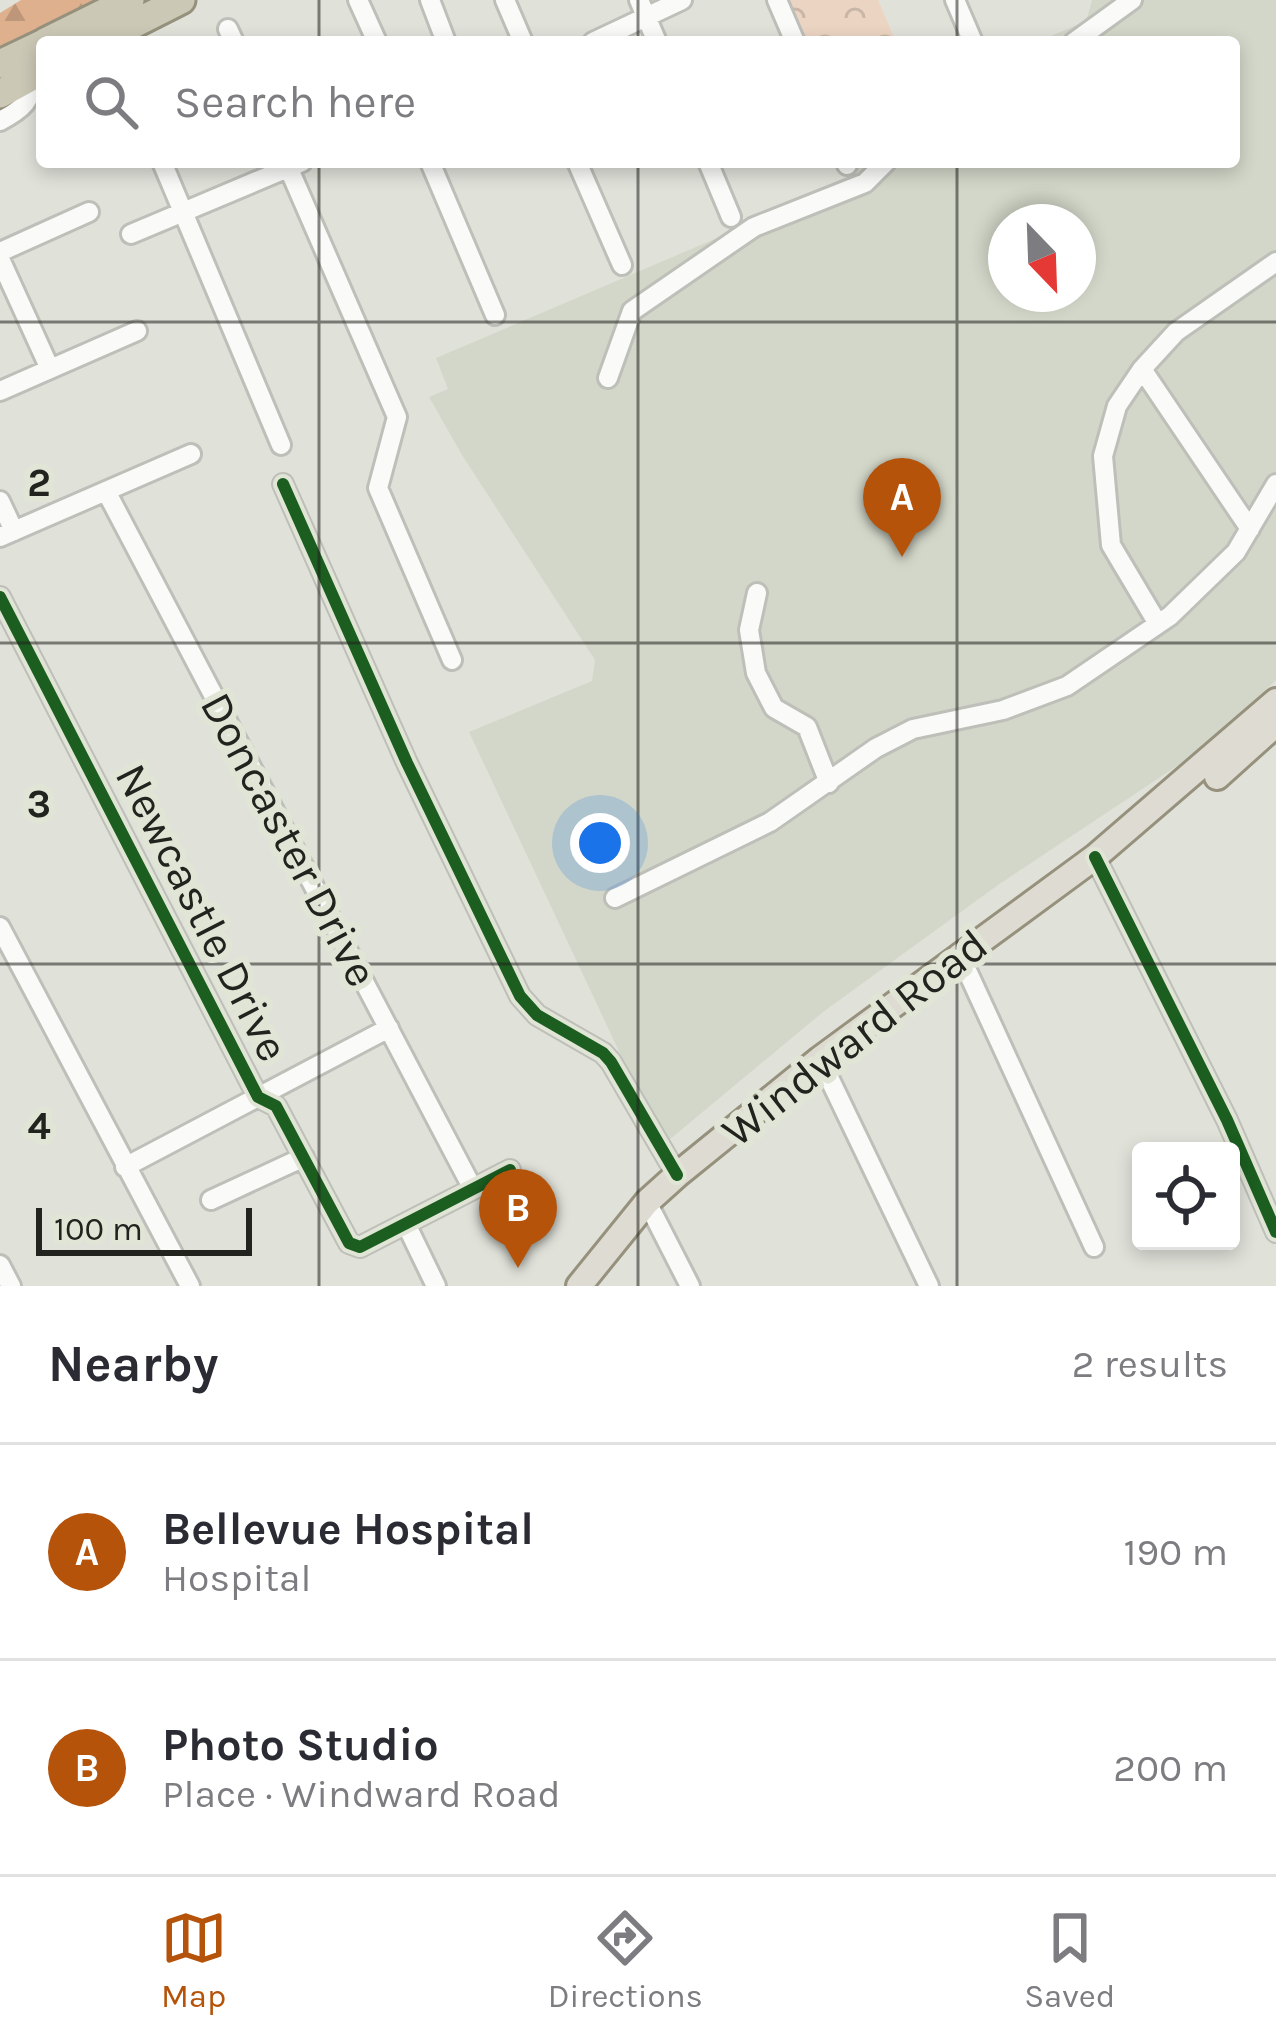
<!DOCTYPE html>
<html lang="en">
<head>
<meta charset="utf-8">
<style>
	body { margin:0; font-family:Karla,sans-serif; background:#f7f7f7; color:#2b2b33 }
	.controls { position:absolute; right:36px; bottom:36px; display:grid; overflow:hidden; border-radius:12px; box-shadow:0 6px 18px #0003 }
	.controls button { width:108px; height:108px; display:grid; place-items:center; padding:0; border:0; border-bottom:3px solid #e1e1e2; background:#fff; color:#2b2b33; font:60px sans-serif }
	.compass { position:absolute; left:988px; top:204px; width:108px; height:108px; border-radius:50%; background:#fff; box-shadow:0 6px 18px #0003; rotate:157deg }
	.scale { position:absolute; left:36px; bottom:30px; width:216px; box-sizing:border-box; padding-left:12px; border:6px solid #22231e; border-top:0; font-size:33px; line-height:42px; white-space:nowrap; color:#22231e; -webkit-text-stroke:9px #e1e5d6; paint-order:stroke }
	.you { position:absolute; left:600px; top:843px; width:42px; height:42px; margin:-30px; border:9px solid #fff; border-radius:50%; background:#1a73e8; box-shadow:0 0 0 18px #1a73e833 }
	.badge { display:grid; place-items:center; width:78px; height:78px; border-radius:50%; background:#b45309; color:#fff; font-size:39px; font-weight:700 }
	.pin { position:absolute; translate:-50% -99px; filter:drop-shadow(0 3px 6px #0008) }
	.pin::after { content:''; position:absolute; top:63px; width:42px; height:36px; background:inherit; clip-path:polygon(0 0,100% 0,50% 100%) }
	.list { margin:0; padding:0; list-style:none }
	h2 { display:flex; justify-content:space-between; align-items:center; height:156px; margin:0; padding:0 48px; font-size:51px }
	h2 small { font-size:39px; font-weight:400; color:#7c7c81 }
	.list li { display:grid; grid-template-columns:78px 1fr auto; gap:36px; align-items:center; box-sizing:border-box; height:216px; padding:0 48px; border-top:3px solid #e1e1e2 }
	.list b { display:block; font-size:45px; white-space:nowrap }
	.list p { margin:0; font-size:39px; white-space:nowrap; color:#7c7c81 }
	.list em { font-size:39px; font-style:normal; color:#7c7c81 }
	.icon { flex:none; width:66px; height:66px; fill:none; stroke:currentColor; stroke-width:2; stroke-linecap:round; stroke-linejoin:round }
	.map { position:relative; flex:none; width:1276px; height:1286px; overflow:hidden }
	.search { position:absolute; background:#fff; box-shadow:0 6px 18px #0003; left:36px; right:36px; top:36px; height:132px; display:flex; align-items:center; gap:30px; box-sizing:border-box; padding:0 42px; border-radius:12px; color:#7c7c81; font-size:45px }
	.sheet { height:588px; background:#fff }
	nav { display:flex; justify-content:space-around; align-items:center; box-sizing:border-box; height:168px; border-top:3px solid #e1e1e2; background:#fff; font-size:33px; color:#7c7c81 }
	nav a { display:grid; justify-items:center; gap:6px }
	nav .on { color:#b45309 }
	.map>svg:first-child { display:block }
	.built { fill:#d3d7c9; fill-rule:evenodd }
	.forest { fill:url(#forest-firs) }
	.park { fill:url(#park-crowns) }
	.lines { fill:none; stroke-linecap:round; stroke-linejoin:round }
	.minor-casing { stroke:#bebfb9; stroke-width:24 }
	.major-casing { stroke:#96917c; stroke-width:30 }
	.highway-casing { stroke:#96917c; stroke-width:33 }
	.minor { stroke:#fafbf9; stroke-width:18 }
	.major { stroke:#dedcd2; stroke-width:24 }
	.highway { stroke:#ccc8b6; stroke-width:27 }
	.cycleway-casing { stroke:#e1e5d6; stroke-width:20 }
	.cycleway { stroke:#1b5e20; stroke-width:12 }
	.grid { fill:none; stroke:#22231e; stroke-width:3; stroke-opacity:0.55 }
	.labels { text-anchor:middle; stroke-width:12; stroke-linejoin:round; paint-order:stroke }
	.street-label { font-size:45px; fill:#22231e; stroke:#e1e5d6 }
	.grid-label { font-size:39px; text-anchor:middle; font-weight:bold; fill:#22231e; stroke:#e1e5d6; stroke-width:12; stroke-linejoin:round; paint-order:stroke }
</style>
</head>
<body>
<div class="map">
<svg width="1276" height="1286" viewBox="0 0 1276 1286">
	<defs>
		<pattern id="forest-firs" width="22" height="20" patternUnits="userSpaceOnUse" patternTransform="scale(3)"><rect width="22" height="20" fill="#deb08e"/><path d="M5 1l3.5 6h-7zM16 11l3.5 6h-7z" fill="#be977a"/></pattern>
		<pattern id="park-crowns" width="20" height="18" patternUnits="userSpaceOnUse" patternTransform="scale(3)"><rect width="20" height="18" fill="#ecd4c2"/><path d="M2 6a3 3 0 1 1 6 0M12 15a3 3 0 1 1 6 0" fill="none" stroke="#cab6a6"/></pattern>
	</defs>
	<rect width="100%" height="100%" fill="#e0e2da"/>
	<path class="built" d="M1092 0H1276V680L1207 746 998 885 823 1012 663 1145 469 732 592 681 595 660 462 455 429 397 448 389 436 358 853 180 847 162H1234V42H1037L1086 21ZM1006 222H1078V294H1006Z"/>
	<path class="forest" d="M21 0H107L0 53V13Z"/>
	<path class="park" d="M778 0H878L896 42H796Z"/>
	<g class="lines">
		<g class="minor-casing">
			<path id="minor" d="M358 0 377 42
				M430 0 446 42
				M505 0 523 42
				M639 0 657 42
				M777 0 795 42
				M955 0 973 42
				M228 29 234 42
				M593 42 682 0
				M1074 42 1132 0
				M0 121C23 109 32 101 34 75
				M162 162 281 445
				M286 162 397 417 378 488 452 660
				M430 162 495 315
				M577 162 622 265
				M708 162 731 217
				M846 162 847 165
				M131 234 302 162
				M0 252 89 212
				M0 259 50 369
				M1142 369 1250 529
				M608 378 632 311 754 227 865 183 886 162
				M0 391 137 331
				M283 484 407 763 520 996 537 1015 603 1053 611 1062 677 1175
				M106 491 473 1189
				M0 501 14 531
				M0 537 191 454
				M757 593 749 630 756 673 774 708 807 727 829 783
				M0 597 258 1097 276 1106 349 1243 360 1247 510 1170
				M1158 624 1111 545 1103 456 1117 406 1142 369 1176 332 1276 262
				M1095 857 1227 1120 1276 1232
				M615 898 770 822 876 748 913 729 1003 710 1067 686 1170 616 1236 552 1276 484
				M0 927 190 1286
				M959 953 1094 1247
				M820 1059 929 1286
				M125 1167 389 1028
				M211 1200 304 1157
				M647 1202 690 1286
				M406 1224 436 1286
				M0 1265 11 1286"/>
		</g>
		<g class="major-casing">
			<path id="major" d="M1217 777 1276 724
				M579 1286 647 1202 677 1175 820 1059 1095 857 1276 701"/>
		</g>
		<g class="highway-casing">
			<path id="highway" d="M45 42 130 0
				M98 42 181 0
				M0 64 42 44
				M0 94 42 71"/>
		</g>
		<use href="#minor" class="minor"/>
		<use href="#major" class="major"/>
		<use href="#highway" class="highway"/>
		<g class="cycleway-casing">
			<path id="cycleway" d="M283 484 407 763 520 996 537 1015 603 1053 611 1062 677 1175
				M0 597 258 1097 276 1106 349 1243 360 1247 510 1170
				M1095 857 1227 1120 1276 1232"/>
		</g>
		<use href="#cycleway" class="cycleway"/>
	</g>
	<path class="grid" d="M319 0V42M638 0V42M957 0V42M319 162V1286M638 162V1286M957 162V1286M0 322H1276M0 643H1276M0 964H1276"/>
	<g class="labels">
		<g class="street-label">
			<text transform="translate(290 839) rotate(62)" y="16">Doncaster Drive</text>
			<text transform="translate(203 912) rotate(63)" y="16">Newcastle Drive</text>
			<text transform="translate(854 1037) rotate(-38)" y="16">Windward Road</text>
		</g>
	</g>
	<g class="grid-label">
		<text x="39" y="496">2</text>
		<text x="39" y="817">3</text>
		<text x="39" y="1139">4</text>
	</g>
</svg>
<div class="controls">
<button><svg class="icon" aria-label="locate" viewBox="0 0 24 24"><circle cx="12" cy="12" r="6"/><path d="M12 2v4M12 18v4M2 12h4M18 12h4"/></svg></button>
</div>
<svg class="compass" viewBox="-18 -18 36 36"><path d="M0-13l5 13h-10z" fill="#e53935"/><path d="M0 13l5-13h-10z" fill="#7c7c81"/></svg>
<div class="scale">100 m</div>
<div class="you"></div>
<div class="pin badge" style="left:902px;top:557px">A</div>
<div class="pin badge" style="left:518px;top:1268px">B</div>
<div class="search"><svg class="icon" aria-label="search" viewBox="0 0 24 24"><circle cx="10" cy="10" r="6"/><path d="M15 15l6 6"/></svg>Search here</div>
</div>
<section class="sheet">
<h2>Nearby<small>2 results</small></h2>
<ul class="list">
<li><span class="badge">A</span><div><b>Bellevue Hospital</b><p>Hospital</p></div><em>190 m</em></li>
<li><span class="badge">B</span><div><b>Photo Studio</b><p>Place · Windward Road</p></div><em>200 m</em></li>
</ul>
</section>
<nav>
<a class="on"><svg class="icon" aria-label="map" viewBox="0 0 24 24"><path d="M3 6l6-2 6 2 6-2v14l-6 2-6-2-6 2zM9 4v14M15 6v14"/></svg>Map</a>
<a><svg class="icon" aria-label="directions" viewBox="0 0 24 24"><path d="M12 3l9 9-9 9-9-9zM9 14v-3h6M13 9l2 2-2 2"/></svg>Directions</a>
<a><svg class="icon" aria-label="saved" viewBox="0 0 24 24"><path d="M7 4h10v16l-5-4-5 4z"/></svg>Saved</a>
</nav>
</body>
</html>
